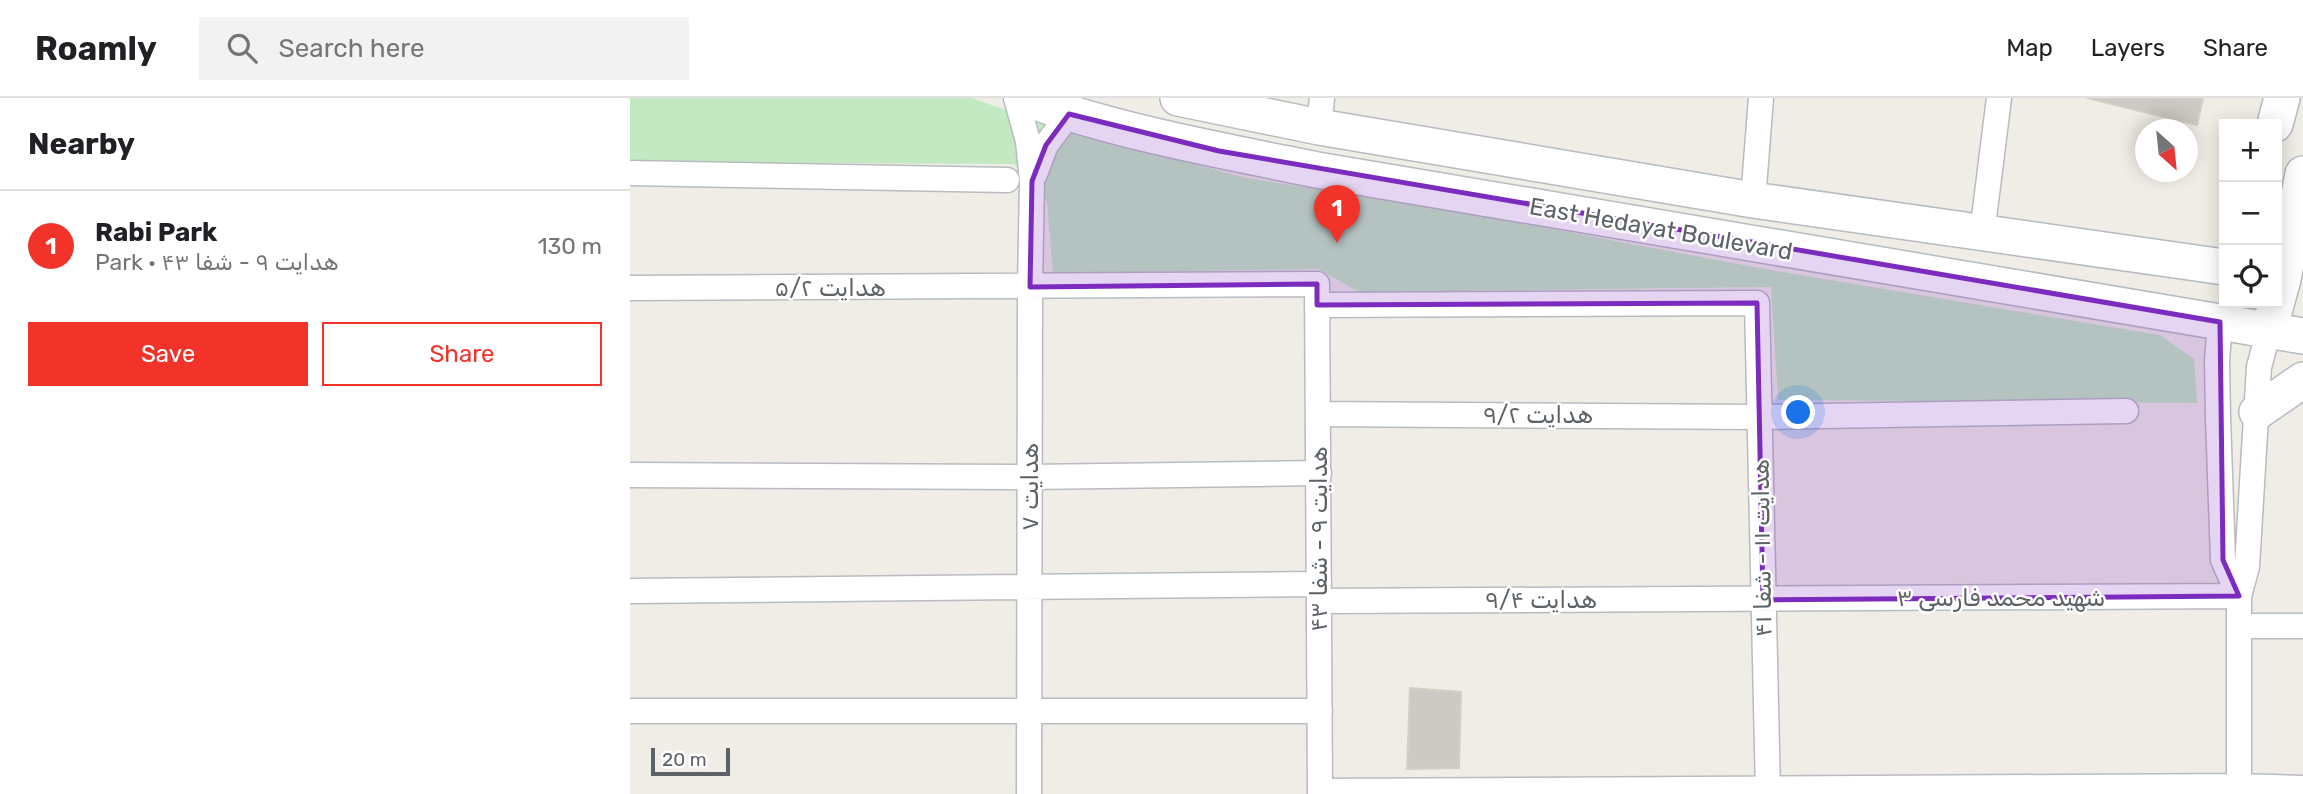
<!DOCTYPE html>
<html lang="en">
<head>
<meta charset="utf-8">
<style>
	body { margin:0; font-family:Rubik,"Noto Sans Arabic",sans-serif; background:#f2f2f2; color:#202124 }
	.controls { position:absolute; right:21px; top:21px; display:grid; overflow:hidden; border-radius:0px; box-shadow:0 4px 18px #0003 }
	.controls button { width:63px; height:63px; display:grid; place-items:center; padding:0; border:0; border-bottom:2px solid #e0e0e0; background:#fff; color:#202124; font:35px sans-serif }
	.compass { position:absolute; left:1505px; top:21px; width:63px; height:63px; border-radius:50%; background:#fff; box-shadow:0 4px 18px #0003; rotate:153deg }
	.scale { position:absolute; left:21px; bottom:18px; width:79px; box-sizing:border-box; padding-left:7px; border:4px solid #5d6267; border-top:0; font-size:19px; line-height:24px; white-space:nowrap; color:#5d6267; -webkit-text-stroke:5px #fff; paint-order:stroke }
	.you { position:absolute; left:1169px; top:315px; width:24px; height:24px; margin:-18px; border:5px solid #fff; border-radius:50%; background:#1a73e8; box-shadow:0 0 0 10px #1a73e833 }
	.badge { display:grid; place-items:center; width:46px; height:46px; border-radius:50%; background:#f1332a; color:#fff; font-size:23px; font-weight:700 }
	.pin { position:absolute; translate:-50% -58px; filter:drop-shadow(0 2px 4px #0008) }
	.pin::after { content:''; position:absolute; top:37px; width:24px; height:21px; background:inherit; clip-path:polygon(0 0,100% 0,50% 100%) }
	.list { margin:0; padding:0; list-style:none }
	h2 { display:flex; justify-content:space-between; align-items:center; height:91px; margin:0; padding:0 28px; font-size:30px }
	h2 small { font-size:23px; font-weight:400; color:#757577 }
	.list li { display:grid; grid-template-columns:46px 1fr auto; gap:21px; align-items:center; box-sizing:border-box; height:112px; padding:0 28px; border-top:2px solid #e0e0e0 }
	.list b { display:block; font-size:26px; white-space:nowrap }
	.list p { margin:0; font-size:23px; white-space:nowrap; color:#757577 }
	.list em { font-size:23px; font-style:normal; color:#757577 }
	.actions { display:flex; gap:14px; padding:21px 28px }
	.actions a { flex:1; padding:16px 0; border:2px solid #f1332a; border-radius:0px; text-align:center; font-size:24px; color:#f1332a }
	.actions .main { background:#f1332a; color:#fff }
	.icon { flex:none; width:38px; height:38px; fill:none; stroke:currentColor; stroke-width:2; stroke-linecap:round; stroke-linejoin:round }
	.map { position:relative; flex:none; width:1673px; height:696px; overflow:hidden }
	header { display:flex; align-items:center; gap:42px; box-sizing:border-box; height:98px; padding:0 35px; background:#fff; border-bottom:2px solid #e0e0e0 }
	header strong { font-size:33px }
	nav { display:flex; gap:38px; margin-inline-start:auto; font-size:24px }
	.search { width:490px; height:63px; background:#f2f2f2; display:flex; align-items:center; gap:18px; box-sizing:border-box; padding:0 24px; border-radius:0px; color:#757577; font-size:26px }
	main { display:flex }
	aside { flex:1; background:#fff }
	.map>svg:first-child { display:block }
	.green { fill:#c2e9c1 }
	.building { fill:#cdcac5; stroke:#d5cfc3; stroke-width:2 }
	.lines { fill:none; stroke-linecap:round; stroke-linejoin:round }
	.minor-casing { stroke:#b8bbc0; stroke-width:27 }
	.secondary-casing { stroke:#b7bbc0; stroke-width:38 }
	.minor { stroke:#fff; stroke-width:24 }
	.secondary { stroke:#fff; stroke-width:35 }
	.marked { fill:#7b2cbf; fill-opacity:0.2; stroke:#7b2cbf; stroke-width:5; stroke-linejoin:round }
	.labels { text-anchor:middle; stroke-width:5; stroke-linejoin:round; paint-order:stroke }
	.street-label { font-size:24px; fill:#5d6267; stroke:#fff }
</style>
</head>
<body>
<header>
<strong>Roamly</strong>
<div class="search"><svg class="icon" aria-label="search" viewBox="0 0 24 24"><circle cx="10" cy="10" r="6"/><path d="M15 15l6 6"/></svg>Search here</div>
<nav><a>Map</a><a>Layers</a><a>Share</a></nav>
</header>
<main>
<aside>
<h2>Nearby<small></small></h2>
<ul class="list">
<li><span class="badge">1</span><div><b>Rabi Park</b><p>Park · هدایت ۹ - شفا ۴۳</p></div><em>130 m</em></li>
</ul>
<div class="actions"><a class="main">Save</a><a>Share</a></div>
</aside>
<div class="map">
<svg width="1673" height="696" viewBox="0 0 1673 696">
	<rect width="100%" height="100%" fill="#f0ede6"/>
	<path class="green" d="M0 0H342L429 31 617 80 852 118 1146 173 1530 237 1564 261 1567 305 1148 302 1141 189 729 194 688 171 423 175 417 103 384 66 0 64Z"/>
	<path class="building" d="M1457 0H1573L1567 27Z
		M780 590 831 594 829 670 777 671Z"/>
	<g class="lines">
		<g class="minor-casing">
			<path id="minor" d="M386 0 398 43 402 83 400 189 399 696
				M689 29 692 0
				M0 75 377 82
				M405 76 416 47 439 16
				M1123 102 1131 0
				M1352 136 1369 0
				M0 190 687 186 690 696
				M687 207 1127 205 1138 696
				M1590 224 1587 263 1588 320 1593 462 1609 498
				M688 316 1129 319 1496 313
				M0 377 400 379 689 375
				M0 493 689 486
				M689 503 1609 498
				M1609 528H1673
				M0 613H690
				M690 693 1609 688 1673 690
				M1609 696V498L1617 469 1629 269 1639 232"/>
		</g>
		<g class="secondary-casing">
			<path id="secondary" d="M394 0C488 34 588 52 687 72L1673 238
				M548 0 689 29 1123 102 1594 169
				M1645 26 1652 0
				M1639 232 1653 181 1673 76
				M1627 314 1673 282"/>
		</g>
		<use href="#minor" class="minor"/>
		<use href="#secondary" class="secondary"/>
	</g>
	<path class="marked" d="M439 16 589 53 1590 224 1593 462 1609 498 1133 502 1127 205 687 207V186L400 189 402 83 416 47Z"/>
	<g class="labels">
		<g class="street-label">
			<text transform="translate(1031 131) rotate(10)" y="8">East Hedayat Boulevard</text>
			<text x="200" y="198">هدایت ۵/۲</text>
			<text x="908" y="325">هدایت ۹/۲</text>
			<text transform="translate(400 389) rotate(-90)" y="8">هدایت ۷</text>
			<text transform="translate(689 441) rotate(-90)" y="8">هدایت ۹ - شفا ۴۳</text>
			<text transform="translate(1132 450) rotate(-91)" y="8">هدایت ۱۱ - شفا ۴۱</text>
			<text x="1371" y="508">شهید محمد فارسی ۳</text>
			<text x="911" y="510">هدایت ۹/۴</text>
		</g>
	</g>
</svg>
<div class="controls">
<button>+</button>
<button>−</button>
<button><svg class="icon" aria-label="locate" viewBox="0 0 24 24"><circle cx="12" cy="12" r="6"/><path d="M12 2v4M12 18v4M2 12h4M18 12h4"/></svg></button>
</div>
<svg class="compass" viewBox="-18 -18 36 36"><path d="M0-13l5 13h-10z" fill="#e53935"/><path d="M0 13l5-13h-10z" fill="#757577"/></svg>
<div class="scale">20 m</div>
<div class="you"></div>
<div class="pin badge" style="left:707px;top:145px">1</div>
</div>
</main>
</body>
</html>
